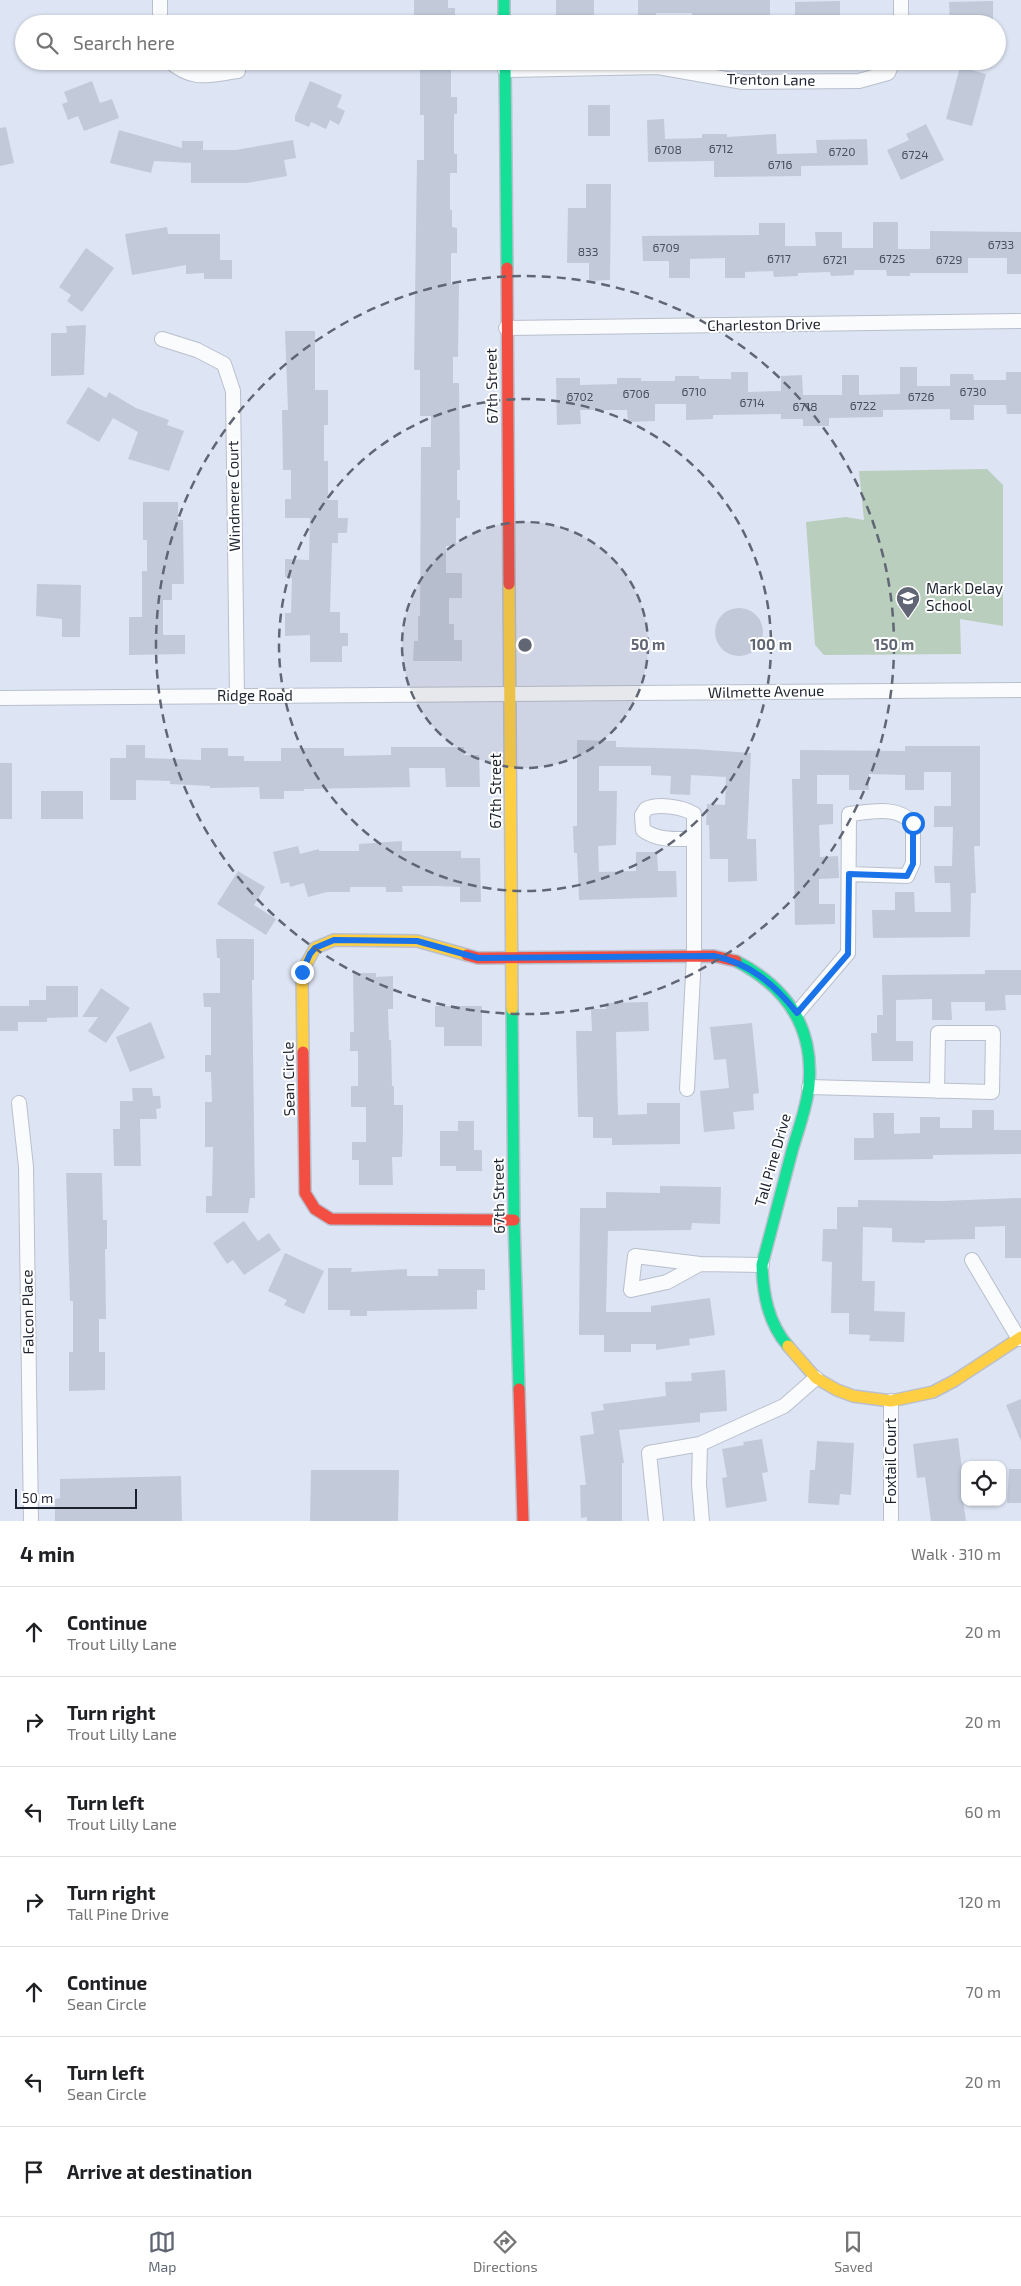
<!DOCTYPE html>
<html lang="en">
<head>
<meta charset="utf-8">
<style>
	body { margin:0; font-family:"Exo 2",sans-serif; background:#f2f2f2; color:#202124 }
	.controls { position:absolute; right:15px; bottom:15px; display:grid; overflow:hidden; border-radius:10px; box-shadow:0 1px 4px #0004 }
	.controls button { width:45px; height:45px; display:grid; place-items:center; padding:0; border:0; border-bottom:1px solid #e0e0e0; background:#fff; color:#202124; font:25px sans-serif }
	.scale { position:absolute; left:15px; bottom:12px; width:122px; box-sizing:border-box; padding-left:5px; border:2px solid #1c222e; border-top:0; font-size:14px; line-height:18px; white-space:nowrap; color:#1c222e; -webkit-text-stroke:4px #fff; paint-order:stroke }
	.stop { position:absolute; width:15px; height:15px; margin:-11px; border:4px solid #1a73e8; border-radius:50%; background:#fff }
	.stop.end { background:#1a73e8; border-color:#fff; box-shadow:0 1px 5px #0008 }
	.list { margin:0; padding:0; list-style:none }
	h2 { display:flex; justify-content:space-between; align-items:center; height:65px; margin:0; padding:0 20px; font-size:21px }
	h2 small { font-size:16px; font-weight:400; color:#757577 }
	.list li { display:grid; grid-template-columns:32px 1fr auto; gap:15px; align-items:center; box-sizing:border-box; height:90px; padding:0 20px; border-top:1px solid #e0e0e0 }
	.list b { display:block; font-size:19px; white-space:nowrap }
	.list p { margin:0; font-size:16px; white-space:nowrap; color:#757577 }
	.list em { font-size:16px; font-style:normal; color:#757577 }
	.icon { flex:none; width:28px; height:28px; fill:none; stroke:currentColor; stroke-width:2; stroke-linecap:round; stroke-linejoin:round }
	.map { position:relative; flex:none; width:1021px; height:1521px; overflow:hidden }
	.search { position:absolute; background:#fff; box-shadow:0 1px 4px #0004; left:15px; right:15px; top:15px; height:55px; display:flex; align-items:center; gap:12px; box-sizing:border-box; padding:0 18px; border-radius:28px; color:#757577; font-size:19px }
	.sheet { height:695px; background:#fff }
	nav { display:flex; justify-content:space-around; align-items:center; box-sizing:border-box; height:70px; border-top:1px solid #e0e0e0; background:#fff; font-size:14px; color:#757577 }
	nav a { display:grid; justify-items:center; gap:2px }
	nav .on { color:#606673 }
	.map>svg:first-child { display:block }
	.green { fill:#bacebd }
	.building { fill:#c2cada }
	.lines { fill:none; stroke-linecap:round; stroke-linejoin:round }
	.street-casing { stroke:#b9bfcc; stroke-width:16 }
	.fast-casing { stroke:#b9bfcc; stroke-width:14 }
	.slow-casing { stroke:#b9bfcc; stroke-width:14 }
	.jam-casing { stroke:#b9bfcc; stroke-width:14 }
	.street { stroke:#fafbfd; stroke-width:14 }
	.fast { stroke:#16e098; stroke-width:11 }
	.slow { stroke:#ffcf43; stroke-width:11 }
	.jam { stroke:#f24e42; stroke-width:11 }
	.route { stroke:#1a73e8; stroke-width:6 }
	.ring { fill:none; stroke:#606673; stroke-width:2.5; stroke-dasharray:9 6 }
	.labels { text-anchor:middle; stroke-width:4; stroke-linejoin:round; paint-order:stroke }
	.number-label { font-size:12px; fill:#484f5c }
	.street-label { font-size:15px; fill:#1c222e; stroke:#fff }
	.poi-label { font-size:15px; fill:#1c222e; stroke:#fff; text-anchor:start }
	.centre { fill:#606673; stroke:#fff; stroke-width:2.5 }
	.ring-label { font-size:15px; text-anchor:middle; font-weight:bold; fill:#606673; stroke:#fff; stroke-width:4; stroke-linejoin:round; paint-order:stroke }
</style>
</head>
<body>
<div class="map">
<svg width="1021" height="1521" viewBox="0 0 1021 1521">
	<rect width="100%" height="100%" fill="#dde4f3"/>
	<path class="green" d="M987 469 1003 485V626L960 619 961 654 824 655 815 645 806 522 846 517 864 520 859 471Z"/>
	<path class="building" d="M414 0H448V8H455V24H414Z
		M556 0H594V18H556Z
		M638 0H770V24H748V18L717 19V24H692V13H656V18H638Z
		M840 1V24H795V2Z
		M993 1V24H950L949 2Z
		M420 61H451V97H457V114H454V154H457V173H450V210H452V227L457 228V253H451V284H459L458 357H453V383H459L460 470H457V500H460V518H456V546H446V573H462V598H449V624H454V640H462V661H413L414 641H418V616H420L421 447H431V416H420V370H414L417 160H424V115H420Z
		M960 67 986 74 972 126 946 119Z
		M92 81 100 103 112 99 119 118 84 131 78 116 68 120 62 104 68 102 64 92Z
		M310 81 342 95 337 107 345 111 339 125 330 120 326 129 311 122 309 127 295 121V116Z
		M588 105H610V136H588Z
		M664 119 665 139 702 138V134H727V137L776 134 777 154 817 153 816 140 867 139 868 165 801 166V176L714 177V161L648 162 647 120Z
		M926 124 944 160 901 180 887 150 909 140 906 134Z
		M6 127 14 163 0 166V128Z
		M119 130 182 148V141H203V150H236L293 140 296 158 284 160 287 176 247 183H191V163L154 161 151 173 110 163Z
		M586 184H611L610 280 589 281V263H567L568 208H586Z
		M873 222H898V249H930V231L1021 232V274H1007V258H968V273H910V276H887L886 270H854V275L831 276 830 272 798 273V276L774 277 773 271 745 272V278H725V258L690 259V278H669V261H643L642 236 759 235V223H785V246H816L815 232H842V248H873Z
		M167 227 168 234H220V260H232V279H204V273L186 274V265L132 275 125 234Z
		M86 248 114 268 82 312 67 301 71 295 59 287Z
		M86 325 84 375 51 376V333H67L66 326Z
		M285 331H315V390H328V425H324V461H328V500H338V518H348L347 533H338V543H332L330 612H340V633H348V646H342V662H310V635L285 636V613H291L292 578 285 577V559L309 560 310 518H285V499H291V470H283L282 410H288Z
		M900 367H917V386H950V374H973L974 380H1006V372H1021V414H1007L1006 405H974V420H950V409L883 410V417L829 418V426H803V419H781V414L713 415V419L686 420V404H655V421L628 422 627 410H580L581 424 557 425 556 378H580V385L617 384V378H641V381H675V376H699V379H731V372H748V392L781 391V376L802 375 803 395H842V375H859V395L900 394Z
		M88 387 106 398 109 392 136 408 169 420 167 425 184 431 169 471 128 459 138 432 113 418 99 442 66 423Z
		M143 502H178V520H183L184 584H172V600H163V635H185V654L129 655V617H142V571H147V540H143Z
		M37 584 81 585 80 637H62V619L36 616Z
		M715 632a24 24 0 1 1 48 0a24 24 0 1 1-48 0Z
		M577 740 616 741V747L694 749 751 753 747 839H756L757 881 728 882V859H710L709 825H706L707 804 725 805 726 777 691 775 690 795 670 794 671 776 651 775V766H599V791H617L616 845 598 846 599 872 636 871V852H657L658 871H676L677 897 579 900 577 853H574L573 826H577Z
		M126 745H145V758L201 760V748H228V756H244V761H281V748H344V756L391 755V747H464V755H479L480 787H446L445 768H409L410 787 304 789V791H284V799H260L259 787 210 788V786L170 784V781L136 780V800H110V758H126Z
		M905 746H980V846H974L976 893H971L970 937 873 938 872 910H895V892H914L915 912H951L950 883H935L934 866H952L953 827H934V806H951V772H924V790H905V775L869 774V790H849V775H817V804H833V824L819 825 820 857 838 856 839 878 819 879V904H835V924L795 925 792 779H800V750L905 751Z
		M0 763H12V819H0Z
		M41 791H83V819H41Z
		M402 841V851H461V858H480L481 902H460V887L436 886H402L403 892H386V887H350V892H327L308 897 304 883 290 887 289 882 281 884 273 852 298 846 300 854 319 849V851H359V844Z
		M238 871 265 887 254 905 276 919 266 935 217 904Z
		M216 939H254V980H252L255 1198H250L248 1213H206V1196H212L213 1147H205V1102H212L211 1072H205V1055H211V1007H204L203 993H220V958H217Z
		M985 970H1021V995H1005L1006 1010 985 1011V1002H951L952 1020H932V999L896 1000V1041H913V1061H872L871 1033H877V1015H883L882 975 985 974Z
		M353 973H376V977L393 976V1009H388L389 1040H391L392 1086H394V1105H403V1130L402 1157H392L393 1185H359V1160H352V1142H366V1107H351V1086H358V1051H350V1032H354Z
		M46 986H78V1017L47 1018V1022H18V1031H0V1006H29V1000H46Z
		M101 988 130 1008 106 1043 88 1031 98 1017H82Z
		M648 1002 649 1031 616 1032 618 1115 647 1114V1103H680V1144L612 1145V1138H593V1117H578L576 1031H592L591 1009H606V1003Z
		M435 1006H482V1046H444V1027H435Z
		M151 1022 165 1058 130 1072 116 1037Z
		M752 1023 759 1093 753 1094 754 1110 733 1112 735 1129 704 1132 700 1091 729 1088 726 1059 714 1060 710 1027Z
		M132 1088H152L153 1096H160L161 1108 156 1109 157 1119H140L141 1166H114L113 1129H120V1101H133Z
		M972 1110H994V1130H1021V1154L933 1155V1159L854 1160V1138H874L873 1113H894V1134L920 1133V1117H940V1128H972Z
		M458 1121H474V1150H482V1171H456V1166H440V1131H458Z
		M66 1173H102L103 1220H107V1249H105L106 1319H99V1352H105V1390L69 1391V1352H73V1301H70Z
		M660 1186 721 1187 720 1224 692 1223 691 1230 608 1231 606 1312H651V1306L710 1298 715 1335 689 1339 690 1345 656 1350V1344H631V1352H604V1335H579L580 1208H606V1192L660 1193Z
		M1021 1198V1258H1005V1226L975 1227V1239L925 1240V1243L892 1242V1228L863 1227 862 1281H875L874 1311 905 1312 904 1342 869 1341 870 1335 849 1334V1313H831L832 1262 822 1261 823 1229H837V1207H858V1200L942 1201Z
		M244 1221 258 1241 269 1233 281 1250 244 1275 233 1260 227 1264 213 1243Z
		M285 1253 324 1271 304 1314 284 1305 287 1300 268 1291Z
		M328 1268H352L351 1272 407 1269V1276H438V1269H485V1290H477V1309L367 1311V1316H350V1310H328Z
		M725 1370 727 1411 700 1413V1422L619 1430 624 1463H622V1521H587V1517L581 1518 580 1485H586L580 1436 594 1434 591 1412 604 1410 603 1404 666 1396 665 1382 692 1381 691 1373Z
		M1021 1399V1441L1006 1405Z
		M958 1438 965 1492 962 1494 966 1521H931L925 1477 917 1478 913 1444Z
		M762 1439 768 1472 762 1473 767 1501 726 1508 722 1478 727 1477 722 1449 744 1445 743 1442Z
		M817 1441 854 1443 851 1495 840 1494 839 1505 808 1503 810 1470H815Z
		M1009 1469H1021V1503H1007Z
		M311 1470H399L398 1521H310Z
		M181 1476 182 1521H55V1499L60 1498V1479Z"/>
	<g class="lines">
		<g class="street-casing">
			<path id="street" d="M160 0V24
				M901 0V24
				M169 61C194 82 208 75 238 71
				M505 70 658 67 743 82 859 81 888 73 893 61
				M506 328 1021 321
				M162 339 197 350 224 364 233 391 237 696
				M0 698 1021 690
				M797 1013 848 953 849 814C871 812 896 805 913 823V863L907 876 849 874
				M809 1087 992 1092 993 1033H938L937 1091
				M687 1089 694 956V814C683 807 658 803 646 809L642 815 643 830C658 841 677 839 694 839
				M19 1103 26 1167 31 1521
				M972 1260 1019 1339
				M700 1264 667 1282 631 1290 635 1256 700 1264 762 1265
				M700 1444 784 1406 816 1378
				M656 1521 649 1453 700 1444 699 1484 702 1521
				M891 1521V1401"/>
		</g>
		<g class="fast-casing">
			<path id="fast" d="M504 0V24
				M505 61 507 268
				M736 961C787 987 814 1027 809 1085 807 1107 798 1130 792 1151 782 1189 772 1227 762 1265 763 1294 768 1323 788 1346
				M512 1009 514 1220 519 1389"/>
		</g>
		<g class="slow-casing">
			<path id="slow" d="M509 584 512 1009
				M303 1052 302 972 315 948 334 940 417 941 467 955
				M788 1346 816 1378 837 1390 853 1396 891 1401 933 1392 954 1381 1021 1337"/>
		</g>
		<g class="jam-casing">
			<path id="jam" d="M507 268 509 584
				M467 955 478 958 714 956 736 961
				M303 1052 305 1193 315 1209 331 1219 514 1220
				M519 1389 523 1521"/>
		</g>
		<use href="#street" class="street"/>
		<use href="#fast" class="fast"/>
		<use href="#slow" class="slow"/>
		<use href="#jam" class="jam"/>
	</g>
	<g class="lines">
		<path class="route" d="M302 972 310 954 315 948 334 940 417 941 478 958 714 956C750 963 775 985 797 1013L848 954 849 874 907 876 913 864V823"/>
	</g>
	<circle cx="525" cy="645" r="123" fill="#606673" fill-opacity=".12"/>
	<g class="ring">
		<circle cx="525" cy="645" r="123"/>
		<circle cx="525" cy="645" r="246"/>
		<circle cx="525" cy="645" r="369"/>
	</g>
	<defs>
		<g id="school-pin" transform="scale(1.25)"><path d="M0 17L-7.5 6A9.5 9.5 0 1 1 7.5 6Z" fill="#606673" stroke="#fff"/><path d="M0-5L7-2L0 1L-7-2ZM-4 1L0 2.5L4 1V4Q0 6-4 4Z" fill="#fff"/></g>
	</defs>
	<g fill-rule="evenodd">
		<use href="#school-pin" x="908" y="598"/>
	</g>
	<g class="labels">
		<g class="number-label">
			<text x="721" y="153">6712</text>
			<text x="668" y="154">6708</text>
			<text x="842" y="156">6720</text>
			<text x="915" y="159">6724</text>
			<text x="780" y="169">6716</text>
			<text x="1001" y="249">6733</text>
			<text x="666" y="252">6709</text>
			<text x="588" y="256">833</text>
			<text x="779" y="263">6717</text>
			<text x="892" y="263">6725</text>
			<text x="835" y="264">6721</text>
			<text x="949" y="264">6729</text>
			<text x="694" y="396">6710</text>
			<text x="973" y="396">6730</text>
			<text x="636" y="398">6706</text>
			<text x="580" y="401">6702</text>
			<text x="921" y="401">6726</text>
			<text x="752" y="407">6714</text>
			<text x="863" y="410">6722</text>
			<text x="805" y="411">6718</text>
		</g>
		<g class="street-label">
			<text transform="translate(771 80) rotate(1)" y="5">Trenton Lane</text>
			<text transform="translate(764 325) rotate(-1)" y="5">Charleston Drive</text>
			<text transform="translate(492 386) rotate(-91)" y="5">67th Street</text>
			<text transform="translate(234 496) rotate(-91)" y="5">Windmere Court</text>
			<text transform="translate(766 692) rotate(-1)" y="5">Wilmette Avenue</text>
			<text x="255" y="701">Ridge Road</text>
			<text transform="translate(496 791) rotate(-90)" y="5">67th Street</text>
			<text transform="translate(289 1079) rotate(-91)" y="5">Sean Circle</text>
			<text transform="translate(773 1160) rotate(-74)" y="5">Tall Pine Drive</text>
			<text transform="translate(499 1196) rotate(-91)" y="5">67th Street</text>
			<text transform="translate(28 1312) rotate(-91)" y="5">Falcon Place</text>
			<text transform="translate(891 1461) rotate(-90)" y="5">Foxtail Court</text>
		</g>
		<g class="poi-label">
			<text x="926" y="594">Mark Delay<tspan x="926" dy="17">School</tspan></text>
		</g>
	</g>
	<circle cx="525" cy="645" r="8" class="centre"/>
	<g class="ring-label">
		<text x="648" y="650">50 m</text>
		<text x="771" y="650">100 m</text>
		<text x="894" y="650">150 m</text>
	</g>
</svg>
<div class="controls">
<button><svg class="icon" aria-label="locate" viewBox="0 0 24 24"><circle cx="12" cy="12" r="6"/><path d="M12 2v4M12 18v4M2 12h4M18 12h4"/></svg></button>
</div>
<div class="scale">50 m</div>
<div class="stop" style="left:913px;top:823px"></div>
<div class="stop end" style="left:302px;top:972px"></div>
<div class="search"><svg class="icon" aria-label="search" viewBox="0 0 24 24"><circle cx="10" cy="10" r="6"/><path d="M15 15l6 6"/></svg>Search here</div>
</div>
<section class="sheet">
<h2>4 min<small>Walk · 310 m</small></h2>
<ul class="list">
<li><svg class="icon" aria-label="ahead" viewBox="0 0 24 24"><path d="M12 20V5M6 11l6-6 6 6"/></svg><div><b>Continue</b><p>Trout Lilly Lane</p></div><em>20 m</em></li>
<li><svg class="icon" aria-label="right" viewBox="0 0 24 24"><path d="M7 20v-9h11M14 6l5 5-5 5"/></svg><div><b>Turn right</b><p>Trout Lilly Lane</p></div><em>20 m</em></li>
<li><svg class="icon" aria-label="left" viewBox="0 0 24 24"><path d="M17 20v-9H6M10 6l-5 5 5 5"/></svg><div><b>Turn left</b><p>Trout Lilly Lane</p></div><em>60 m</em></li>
<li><svg class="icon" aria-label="right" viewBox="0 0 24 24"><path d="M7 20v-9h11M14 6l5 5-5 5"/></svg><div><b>Turn right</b><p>Tall Pine Drive</p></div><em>120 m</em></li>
<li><svg class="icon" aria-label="ahead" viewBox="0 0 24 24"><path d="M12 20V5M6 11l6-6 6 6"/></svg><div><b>Continue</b><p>Sean Circle</p></div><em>70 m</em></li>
<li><svg class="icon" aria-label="left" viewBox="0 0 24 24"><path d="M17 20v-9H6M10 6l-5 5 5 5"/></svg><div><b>Turn left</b><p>Sean Circle</p></div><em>20 m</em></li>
<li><svg class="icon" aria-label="arrive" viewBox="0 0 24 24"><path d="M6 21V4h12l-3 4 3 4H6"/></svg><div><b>Arrive at destination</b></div></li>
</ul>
</section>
<nav>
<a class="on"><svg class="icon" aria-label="map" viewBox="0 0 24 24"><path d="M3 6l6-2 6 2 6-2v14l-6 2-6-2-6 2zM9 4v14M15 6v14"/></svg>Map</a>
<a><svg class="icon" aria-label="directions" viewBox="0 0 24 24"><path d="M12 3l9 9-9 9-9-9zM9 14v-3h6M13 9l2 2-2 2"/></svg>Directions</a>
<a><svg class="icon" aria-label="saved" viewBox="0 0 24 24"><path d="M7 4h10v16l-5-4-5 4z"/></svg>Saved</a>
</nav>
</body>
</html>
